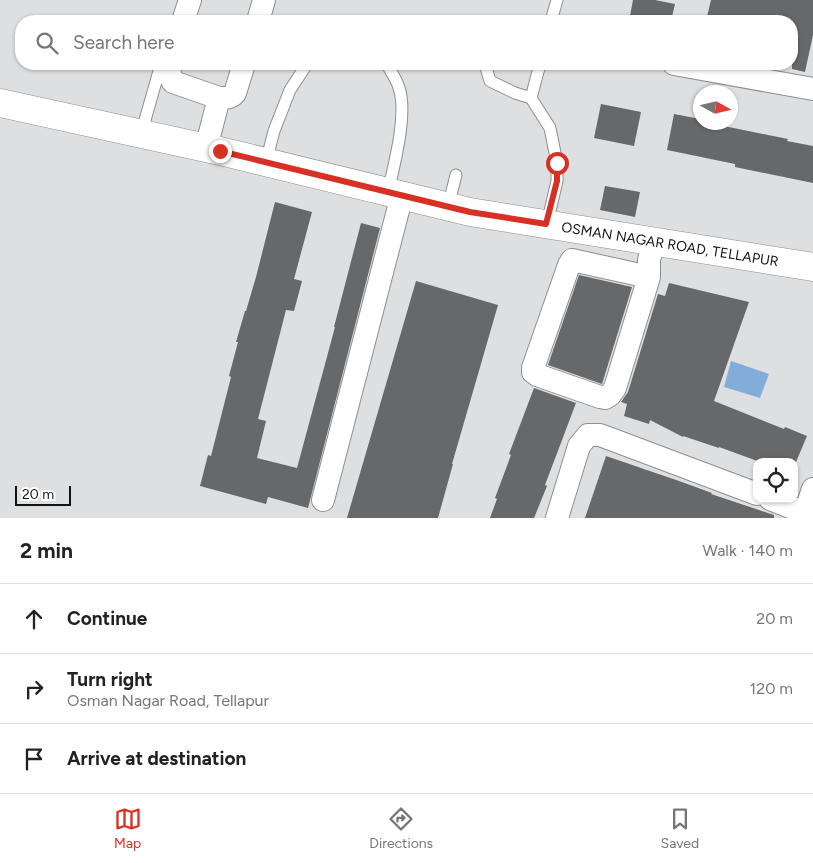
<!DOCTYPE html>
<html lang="en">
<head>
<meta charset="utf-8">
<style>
	body { margin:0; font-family:Figtree,sans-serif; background:#f2f2f2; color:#222 }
	.controls { position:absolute; right:15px; bottom:15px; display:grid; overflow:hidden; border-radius:10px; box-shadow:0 1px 4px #0004 }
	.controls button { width:45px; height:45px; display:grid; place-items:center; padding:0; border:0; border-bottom:1px solid #e0e0e0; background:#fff; color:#222; font:25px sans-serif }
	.compass { position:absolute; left:693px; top:85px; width:45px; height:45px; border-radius:50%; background:#fff; box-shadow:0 1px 4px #0004; rotate:98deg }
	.scale { position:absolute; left:15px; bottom:12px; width:56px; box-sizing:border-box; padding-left:5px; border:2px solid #121213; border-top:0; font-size:14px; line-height:18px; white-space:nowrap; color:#121213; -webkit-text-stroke:4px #fff; paint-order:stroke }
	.stop { position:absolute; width:15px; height:15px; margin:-11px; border:4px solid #d93025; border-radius:50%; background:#fff }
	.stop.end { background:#d93025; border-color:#fff; box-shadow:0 1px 5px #0008 }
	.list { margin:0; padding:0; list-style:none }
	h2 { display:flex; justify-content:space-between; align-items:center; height:65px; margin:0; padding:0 20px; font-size:21px }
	h2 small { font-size:16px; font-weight:400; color:#767676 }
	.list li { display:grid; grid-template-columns:32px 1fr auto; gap:15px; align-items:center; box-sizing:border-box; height:70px; padding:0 20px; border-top:1px solid #e0e0e0 }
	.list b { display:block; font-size:19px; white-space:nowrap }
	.list p { margin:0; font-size:16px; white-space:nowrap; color:#767676 }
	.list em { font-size:16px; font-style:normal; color:#767676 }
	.icon { flex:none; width:28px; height:28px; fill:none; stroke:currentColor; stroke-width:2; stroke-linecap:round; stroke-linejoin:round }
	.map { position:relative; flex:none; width:813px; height:518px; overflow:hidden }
	.search { position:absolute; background:#fff; box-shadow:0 1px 4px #0004; left:15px; right:15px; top:15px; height:55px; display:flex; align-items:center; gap:12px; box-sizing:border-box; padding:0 18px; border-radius:20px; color:#767676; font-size:19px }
	.sheet { height:275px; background:#fff }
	nav { display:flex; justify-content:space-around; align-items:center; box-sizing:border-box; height:70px; border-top:1px solid #e0e0e0; background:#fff; font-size:14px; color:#767676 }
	nav a { display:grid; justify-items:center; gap:2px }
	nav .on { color:#d93025 }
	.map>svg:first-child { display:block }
	.water { fill:#81add8 }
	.building { fill:#666869 }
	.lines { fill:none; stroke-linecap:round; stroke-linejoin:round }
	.service-casing { stroke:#8d8e90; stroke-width:13 }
	.minor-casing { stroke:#8d8e90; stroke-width:24 }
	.tertiary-casing { stroke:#8d8e90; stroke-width:29 }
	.service { stroke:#fff; stroke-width:11 }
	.minor { stroke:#fff; stroke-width:22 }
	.tertiary { stroke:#fff; stroke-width:28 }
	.route { stroke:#d93025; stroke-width:6 }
	.labels { text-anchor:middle; stroke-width:4; stroke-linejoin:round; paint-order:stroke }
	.street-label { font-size:14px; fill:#121213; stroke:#fff }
</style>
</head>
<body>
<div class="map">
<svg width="813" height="518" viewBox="0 0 813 518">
	<rect width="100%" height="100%" fill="#dddfe0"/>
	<path class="water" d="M731 361 769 374 760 398 724 387Z"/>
	<path class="building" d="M633 0H655L675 4 671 21H629Z
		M711 0H813V35L805 72 792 69V21H706Z
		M601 104 641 112 634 146 594 138Z
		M674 114 700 119V122H719V125L788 139 787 141 813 146V183L735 167V164L667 150Z
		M605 186 640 192 635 217 600 210Z
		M275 202 312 212 294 279 302 281 294 311 286 310 258 419 266 421 257 458 297 468 335 327H334L361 223 380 228 308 508 268 497 266 504 200 486 208 455 211 456 231 377 229 376 238 342H236L245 311H246L256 277Z
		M579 275 632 287 602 384 548 365Z
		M416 281 498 305 452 464H453L438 518H347Z
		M669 283 749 302 714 401 784 429 785 427 807 436 796 462H760L719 447V448L683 436V437L650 420 649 424 624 416 627 404 621 402 628 392 658 294 665 296Z
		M534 388 576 403 545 485 547 486 534 518H490L497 499 495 498 511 455 509 454Z
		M606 456 679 481 712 493 711 494 774 515V518H585Z"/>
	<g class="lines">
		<g class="service-casing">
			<path id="service" d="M551 21 557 0
				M387 64C391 72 397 80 399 88 408 114 394 165 388 192
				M485 64 490 81 515 93 531 98
				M540 64 531 98 550 128 557 163V181L547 224
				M141 134 161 64
				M266 162 274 131 290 90 307 64
				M448 207 456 175"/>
		</g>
		<g class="minor-casing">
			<path id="minor" d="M183 21 190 0
				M258 21 264 0
				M171 64C169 71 169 75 173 82L219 98
				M674 64 813 89
				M206 148 219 98C226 98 231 98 235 93L244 64
				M649 277 572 260 569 265 533 368V372L537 375 600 397 605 398 610 395 615 388 649 277V260L654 241
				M770 499 813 516
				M323 500 402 195
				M557 518 579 446 588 435H600L757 494
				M803 518 813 489"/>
		</g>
		<g class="tertiary-casing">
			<g id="tertiary">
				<path id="s1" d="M0 103 220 151 470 212 813 267"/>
			</g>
		</g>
		<use href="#service" class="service"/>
		<use href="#minor" class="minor"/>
		<use href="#tertiary" class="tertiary"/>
	</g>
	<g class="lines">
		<path class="route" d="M220 151 470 212 546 224 557 181V163"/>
	</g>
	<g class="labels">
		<g class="street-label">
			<text dy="5" stroke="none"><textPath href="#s1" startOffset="685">OSMAN NAGAR ROAD, TELLAPUR</textPath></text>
		</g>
	</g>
</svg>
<div class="controls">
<button><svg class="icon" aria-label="locate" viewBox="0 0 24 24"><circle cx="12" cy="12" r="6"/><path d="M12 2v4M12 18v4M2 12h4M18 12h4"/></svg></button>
</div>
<svg class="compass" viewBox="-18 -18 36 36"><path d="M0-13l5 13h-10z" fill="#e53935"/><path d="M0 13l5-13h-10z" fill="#767676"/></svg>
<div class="scale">20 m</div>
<div class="stop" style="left:557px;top:163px"></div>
<div class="stop end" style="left:220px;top:151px"></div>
<div class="search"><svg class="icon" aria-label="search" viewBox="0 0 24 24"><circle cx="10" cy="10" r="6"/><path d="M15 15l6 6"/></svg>Search here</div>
</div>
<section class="sheet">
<h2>2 min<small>Walk · 140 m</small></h2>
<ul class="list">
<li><svg class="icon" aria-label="ahead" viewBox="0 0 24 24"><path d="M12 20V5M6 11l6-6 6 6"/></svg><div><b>Continue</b></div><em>20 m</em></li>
<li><svg class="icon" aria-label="right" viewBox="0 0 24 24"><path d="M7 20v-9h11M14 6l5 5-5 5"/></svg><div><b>Turn right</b><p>Osman Nagar Road, Tellapur</p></div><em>120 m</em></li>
<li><svg class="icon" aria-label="arrive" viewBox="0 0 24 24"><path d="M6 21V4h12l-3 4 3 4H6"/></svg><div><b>Arrive at destination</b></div></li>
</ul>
</section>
<nav>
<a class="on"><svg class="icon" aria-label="map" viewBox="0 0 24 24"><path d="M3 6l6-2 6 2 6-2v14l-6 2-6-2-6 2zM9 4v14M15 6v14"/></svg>Map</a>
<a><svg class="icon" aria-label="directions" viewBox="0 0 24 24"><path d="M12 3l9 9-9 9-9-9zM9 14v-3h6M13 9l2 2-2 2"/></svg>Directions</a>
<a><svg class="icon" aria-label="saved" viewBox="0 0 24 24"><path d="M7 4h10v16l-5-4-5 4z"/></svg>Saved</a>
</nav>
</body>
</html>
